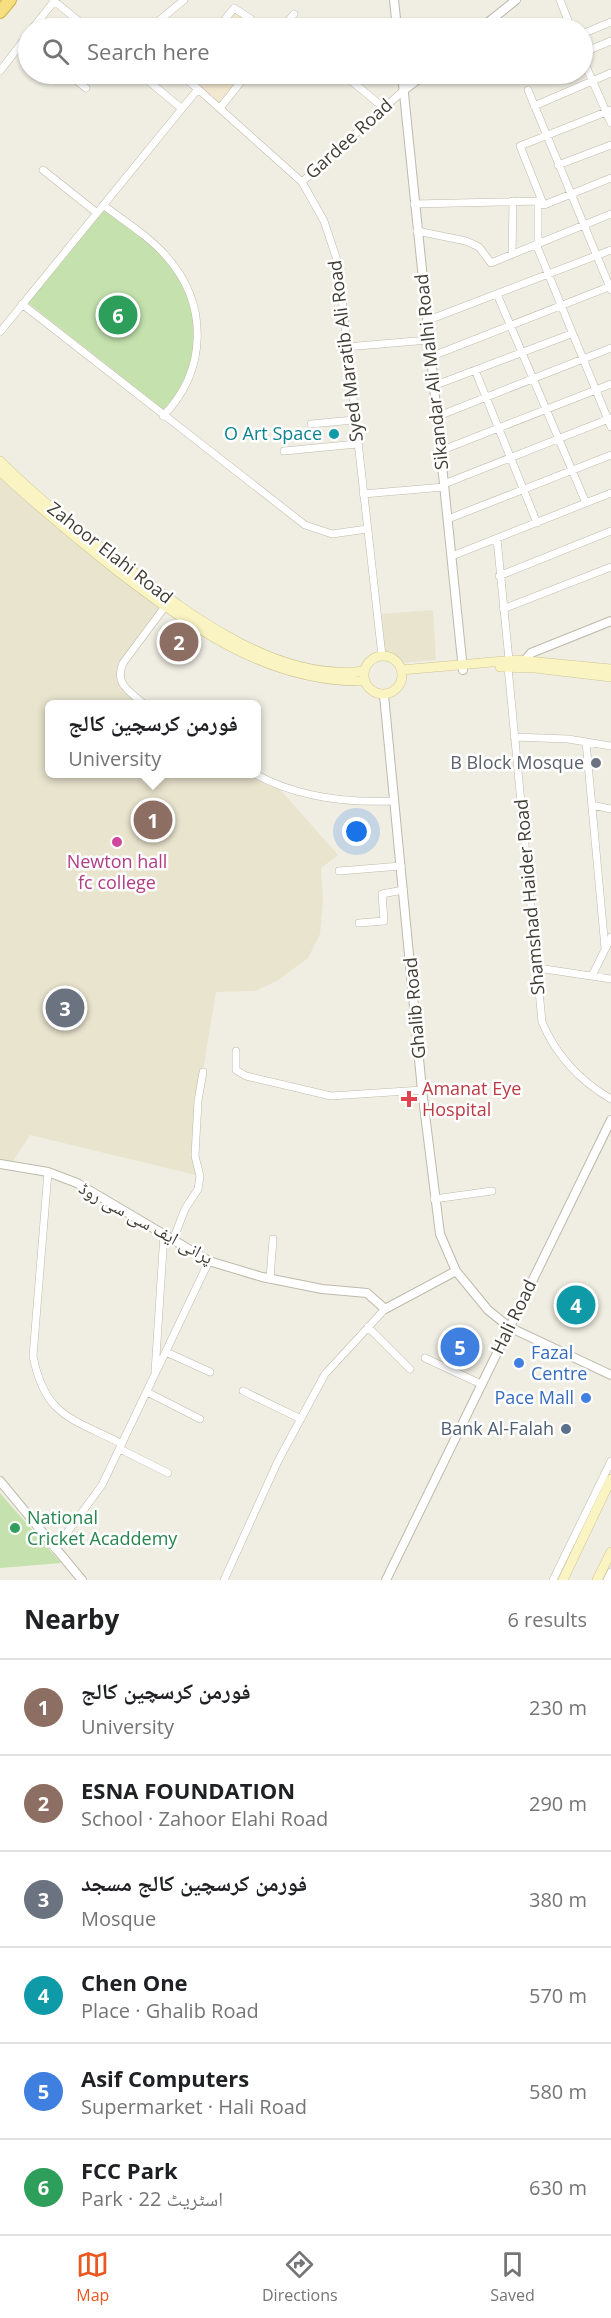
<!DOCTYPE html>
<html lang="en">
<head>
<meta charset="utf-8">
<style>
	body { margin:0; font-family:"Open Sans","Noto Naskh Arabic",sans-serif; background:#f2f2f2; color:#202124 }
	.you { position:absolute; left:357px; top:832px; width:21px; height:21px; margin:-15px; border:4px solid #fff; border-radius:50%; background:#1a73e8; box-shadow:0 0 0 9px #1a73e833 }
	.badge { display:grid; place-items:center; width:39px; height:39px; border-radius:50%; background:#eb5720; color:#fff; font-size:20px; font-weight:700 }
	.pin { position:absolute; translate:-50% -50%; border:3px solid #fff; box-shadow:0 2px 6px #0006 }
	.popup { position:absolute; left:45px; top:700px; width:216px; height:78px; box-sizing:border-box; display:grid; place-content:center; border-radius:9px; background:#fff; filter:drop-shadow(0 2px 4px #0005); font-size:20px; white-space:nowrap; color:#757577 }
	.popup b { font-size:22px; color:#202124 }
	.popup::after { content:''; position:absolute; left:50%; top:100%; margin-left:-12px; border:12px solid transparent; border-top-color:#fff }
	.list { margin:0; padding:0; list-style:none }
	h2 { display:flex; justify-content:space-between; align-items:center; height:78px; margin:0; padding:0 24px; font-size:26px }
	h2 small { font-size:20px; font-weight:400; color:#757577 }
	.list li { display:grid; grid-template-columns:39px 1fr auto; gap:18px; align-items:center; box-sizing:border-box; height:96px; padding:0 24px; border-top:2px solid #e0e0e0 }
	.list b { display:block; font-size:22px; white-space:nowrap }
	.list p { margin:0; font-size:20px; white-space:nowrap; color:#757577 }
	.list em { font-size:20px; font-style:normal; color:#757577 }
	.icon { flex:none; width:33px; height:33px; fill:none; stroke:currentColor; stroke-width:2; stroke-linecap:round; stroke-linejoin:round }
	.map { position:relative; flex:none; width:611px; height:1580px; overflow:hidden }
	.search { position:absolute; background:#fff; box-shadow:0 2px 4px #0004; left:18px; right:18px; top:18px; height:66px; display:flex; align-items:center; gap:15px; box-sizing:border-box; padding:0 21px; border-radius:33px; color:#757577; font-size:22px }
	.sheet { height:654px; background:#fff }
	nav { display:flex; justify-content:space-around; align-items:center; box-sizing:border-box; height:84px; border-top:2px solid #e0e0e0; background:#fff; font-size:16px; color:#757577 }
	nav a { display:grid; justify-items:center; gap:3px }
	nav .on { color:#eb5720 }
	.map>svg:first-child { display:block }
	.commercial { fill:#f2e7cf }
	.education { fill:#e9e4ce }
	.green { fill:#c5e2ae }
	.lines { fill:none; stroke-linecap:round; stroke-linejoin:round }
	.minor-casing { stroke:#beb9aa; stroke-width:8 }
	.tertiary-casing { stroke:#beb9aa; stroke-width:10 }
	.secondary-casing { stroke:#cdc596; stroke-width:10 }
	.trunk-casing { stroke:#d1ad3c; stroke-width:14 }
	.minor { stroke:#fff; stroke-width:7 }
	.tertiary { stroke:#fff; stroke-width:8 }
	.secondary { stroke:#faf4c3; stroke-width:9 }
	.trunk { stroke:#f5df80; stroke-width:12 }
	.culture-dot { fill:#0f9aa8; stroke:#fff; stroke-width:2 }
	.worship-dot { fill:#6b7280; stroke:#fff; stroke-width:2 }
	.hotel-dot { fill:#d1479c; stroke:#fff; stroke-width:2 }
	.health-dot { fill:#e0444e; stroke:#fff; stroke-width:2 }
	.shop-dot { fill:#3f7fe0; stroke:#fff; stroke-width:2 }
	.service-dot { fill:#5c6f8a; stroke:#fff; stroke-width:2 }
	.leisure-dot { fill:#2e9e5b; stroke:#fff; stroke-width:2 }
	.labels { text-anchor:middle; stroke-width:5; stroke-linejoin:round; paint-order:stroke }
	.street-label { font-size:18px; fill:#423e34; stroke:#fff }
	.culture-label { font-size:18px; fill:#0d838f; stroke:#fff; text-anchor:end }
	.worship-label { font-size:18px; fill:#5b616d; stroke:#fff; text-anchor:end }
	.hotel-label { font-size:18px; fill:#b23c85; stroke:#fff }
	.health-label { font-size:18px; fill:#be3a42; stroke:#fff; text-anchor:start }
	.shop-label { font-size:18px; fill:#366cbe; stroke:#fff; text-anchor:start }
	.service-label { font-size:18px; fill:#4e5e75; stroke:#fff; text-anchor:end }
	.leisure-label { font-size:18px; fill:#27864d; stroke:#fff; text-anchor:start }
</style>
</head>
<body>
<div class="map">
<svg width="611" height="1580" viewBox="0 0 611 1580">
	<rect width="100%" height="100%" fill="#f0eee3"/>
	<path class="commercial" d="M235 12 257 28H222Z
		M185 74H245L220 108Z"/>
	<path class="education" d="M0 473 170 604 123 663 119 680 144 704H50V774L257 773 276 785 338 855 321 868 323 901 320 934 308 958 277 981 255 991 216 992 198 1101 195 1156 200 1176 30 1135 11 1164H0Z
		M433 610 436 660 402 663 385 652 382 614Z"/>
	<path class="green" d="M103 209C124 225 152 241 168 262 204 306 202 369 164 410L28 303Z
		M0 1493 61 1563 0 1568Z"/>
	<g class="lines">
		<g class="minor-casing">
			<path id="minor" d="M53 0 87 28
				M560 0 571 28
				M33 28 55 0
				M150 28 184 0
				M218 28 234 8 251 19
				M282 28 294 14
				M582 34 611 22
				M582 53 611 41
				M582 57 611 123
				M0 71 28 35
				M68 74 86 88
				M140 74 181 108
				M180 74 198 89
				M343 74 384 108
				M522 79 534 74
				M528 90 611 290
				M534 106 611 73
				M220 108 247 74
				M558 165 611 145
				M43 170 97 213
				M302 182 404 90
				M538 201V243
				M542 201 520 146 611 110
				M414 204 542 201 544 205 611 178
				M103 205C124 221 150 237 167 257 209 305 207 371 163 416
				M417 231 466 241 479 247 491 263 611 214
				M536 244 611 427
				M512 254 513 201
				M497 294 586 503
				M22 304 305 525 332 534 367 529
				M426 321 611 250
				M0 332 198 89 302 182 324 221 338 263 382 656
				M346 347 428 340
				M430 357 611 286
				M475 370 537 523
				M433 386 571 334
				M436 417 611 348
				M311 424 354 420
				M284 451 357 444
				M440 451 611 384
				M444 484 611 418
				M363 494 444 487
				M448 519 611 455
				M497 539 509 660
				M452 556 611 493
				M499 576 611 531
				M503 609 611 567
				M508 667 542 1022C556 1055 580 1081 611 1099
				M144 704C129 691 114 684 123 663L167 604
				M514 737 568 739 611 746
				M586 742 605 948
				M255 774C297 797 347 803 394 801
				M592 805 611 809
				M339 871 401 866
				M359 923 384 921 382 894 403 890
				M538 968 611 979
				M592 976 611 937
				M236 1051V1070L246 1076 331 1096 422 1090
				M48 1172 33 1356C45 1417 72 1418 122 1444
				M434 1199 492 1191
				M173 1240 185 1209 198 1189 200 1176 195 1156 198 1101 203 1072
				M270 1279 273 1239
				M368 1327 410 1369
				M166 1352 210 1372
				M425 1358 481 1384
				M155 1372 164 1234
				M243 1391 301 1419
				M147 1392 200 1419
				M120 1449 168 1473
				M55 1549 102 1485 209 1261
				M224 1580 278 1461 325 1374 385 1309
				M553 1580 611 1461
				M607 1580 611 1572"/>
		</g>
		<g class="tertiary-casing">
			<path id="tertiary" d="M394 0 397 28
				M481 28 516 0
				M402 74 463 670
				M404 90 425 74
				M525 660 531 653 611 621
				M384 695 422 1090 440 1234 456 1271 488 1310 509 1327 611 1375
				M0 1164 48 1172 77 1183 209 1261 262 1277 322 1289 367 1293 385 1309 456 1271
				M0 1481 82 1580
				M386 1580 611 1120"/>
		</g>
		<g class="secondary-casing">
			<path id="secondary" d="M0 461C37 498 77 529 119 561 185 611 275 683 364 671
				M0 471C37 506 75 537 115 569 188 625 268 683 364 681
				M364 675a19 19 0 1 1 38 0a19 19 0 1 1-38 0Z
				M500 667 535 668 611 677
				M401 670 517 660 611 669
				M563 1580 611 1479
				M597 1580 611 1552"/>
		</g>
		<g class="trunk-casing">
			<path id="trunk" d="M0 12 10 0"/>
		</g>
		<use href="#minor" class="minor"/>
		<use href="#tertiary" class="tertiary"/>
		<use href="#secondary" class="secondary"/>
		<use href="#trunk" class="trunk"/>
	</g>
	<circle class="culture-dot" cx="334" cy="434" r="6"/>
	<circle class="worship-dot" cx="596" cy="763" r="6"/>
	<circle class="hotel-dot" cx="117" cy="842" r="6"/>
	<path class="health-dot" d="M406 1090h6v6h6v6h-6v6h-6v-6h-6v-6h6z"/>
	<g class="shop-dot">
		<circle cx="519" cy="1363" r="6"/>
		<circle cx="586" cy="1398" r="6"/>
	</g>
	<circle class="service-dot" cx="566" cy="1429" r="6"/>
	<circle class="leisure-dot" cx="15" cy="1528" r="6"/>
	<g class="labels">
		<g class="street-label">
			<text transform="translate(349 139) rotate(-42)" y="6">Gardee Road</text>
			<text transform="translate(346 351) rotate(-97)" y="6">Syed Maratib Ali Road</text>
			<text transform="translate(432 372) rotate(-96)" y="6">Sikandar Ali Malhi Road</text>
			<text transform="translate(110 553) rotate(38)" y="6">Zahoor Elahi Road</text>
			<text transform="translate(530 897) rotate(-95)" y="6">Shamshad Haider Road</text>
			<text transform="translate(415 1008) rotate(-95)" y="6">Ghalib Road</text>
			<text transform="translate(146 1223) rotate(29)" y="6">پرانی ایف سی سی روڈ</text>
			<text transform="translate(514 1317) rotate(-64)" y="6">Hali Road</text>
		</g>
		<g class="culture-label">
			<text x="322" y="440">O Art Space</text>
		</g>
		<g class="worship-label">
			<text x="584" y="769">B Block Mosque</text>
		</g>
		<g class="hotel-label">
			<text x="117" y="868">Newton hall<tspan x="117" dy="21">fc college</tspan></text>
		</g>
		<g class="health-label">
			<text x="422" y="1095">Amanat Eye<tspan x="422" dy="21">Hospital</tspan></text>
		</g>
		<g class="shop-label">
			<text x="531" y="1359">Fazal<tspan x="531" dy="21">Centre</tspan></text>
			<text x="574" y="1404" text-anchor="end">Pace Mall</text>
		</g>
		<g class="service-label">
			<text x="554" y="1435">Bank Al-Falah</text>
		</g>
		<g class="leisure-label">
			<text x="27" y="1524">National<tspan x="27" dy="21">Cricket Acaddemy</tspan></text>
		</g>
	</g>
</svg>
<div class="you"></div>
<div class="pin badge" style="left:153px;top:820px;background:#8d6e63">1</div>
<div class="popup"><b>فورمن کرسچین کالج</b>University</div>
<div class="pin badge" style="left:179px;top:642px;background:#8d6e63">2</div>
<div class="pin badge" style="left:65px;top:1008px;background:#6b7280">3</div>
<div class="pin badge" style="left:576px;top:1305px;background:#0f9aa8">4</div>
<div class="pin badge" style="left:460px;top:1347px;background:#3f7fe0">5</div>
<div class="pin badge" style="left:118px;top:315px;background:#2e9e5b">6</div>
<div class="search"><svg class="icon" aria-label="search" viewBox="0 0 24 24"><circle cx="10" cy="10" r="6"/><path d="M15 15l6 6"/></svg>Search here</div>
</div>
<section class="sheet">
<h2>Nearby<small>6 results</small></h2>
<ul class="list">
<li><span class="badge" style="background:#8d6e63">1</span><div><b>فورمن کرسچین کالج</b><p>University</p></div><em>230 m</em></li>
<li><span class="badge" style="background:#8d6e63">2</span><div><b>ESNA FOUNDATION</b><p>School · Zahoor Elahi Road</p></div><em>290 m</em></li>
<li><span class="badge" style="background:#6b7280">3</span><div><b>فورمن کرسچین کالج مسجد</b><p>Mosque</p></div><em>380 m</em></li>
<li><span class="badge" style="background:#0f9aa8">4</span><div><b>Chen One</b><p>Place · Ghalib Road</p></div><em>570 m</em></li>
<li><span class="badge" style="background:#3f7fe0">5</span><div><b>Asif Computers</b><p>Supermarket · Hali Road</p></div><em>580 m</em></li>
<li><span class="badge" style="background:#2e9e5b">6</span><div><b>FCC Park</b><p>Park · اسٹریٹ 22</p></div><em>630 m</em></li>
</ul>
</section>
<nav>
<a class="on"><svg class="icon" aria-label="map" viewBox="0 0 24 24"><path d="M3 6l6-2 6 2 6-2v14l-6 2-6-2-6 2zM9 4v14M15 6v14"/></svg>Map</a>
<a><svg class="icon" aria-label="directions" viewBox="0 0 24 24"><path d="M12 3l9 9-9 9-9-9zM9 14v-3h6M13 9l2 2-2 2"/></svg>Directions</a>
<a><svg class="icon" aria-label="saved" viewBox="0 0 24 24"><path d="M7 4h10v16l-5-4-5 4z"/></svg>Saved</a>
</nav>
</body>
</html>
